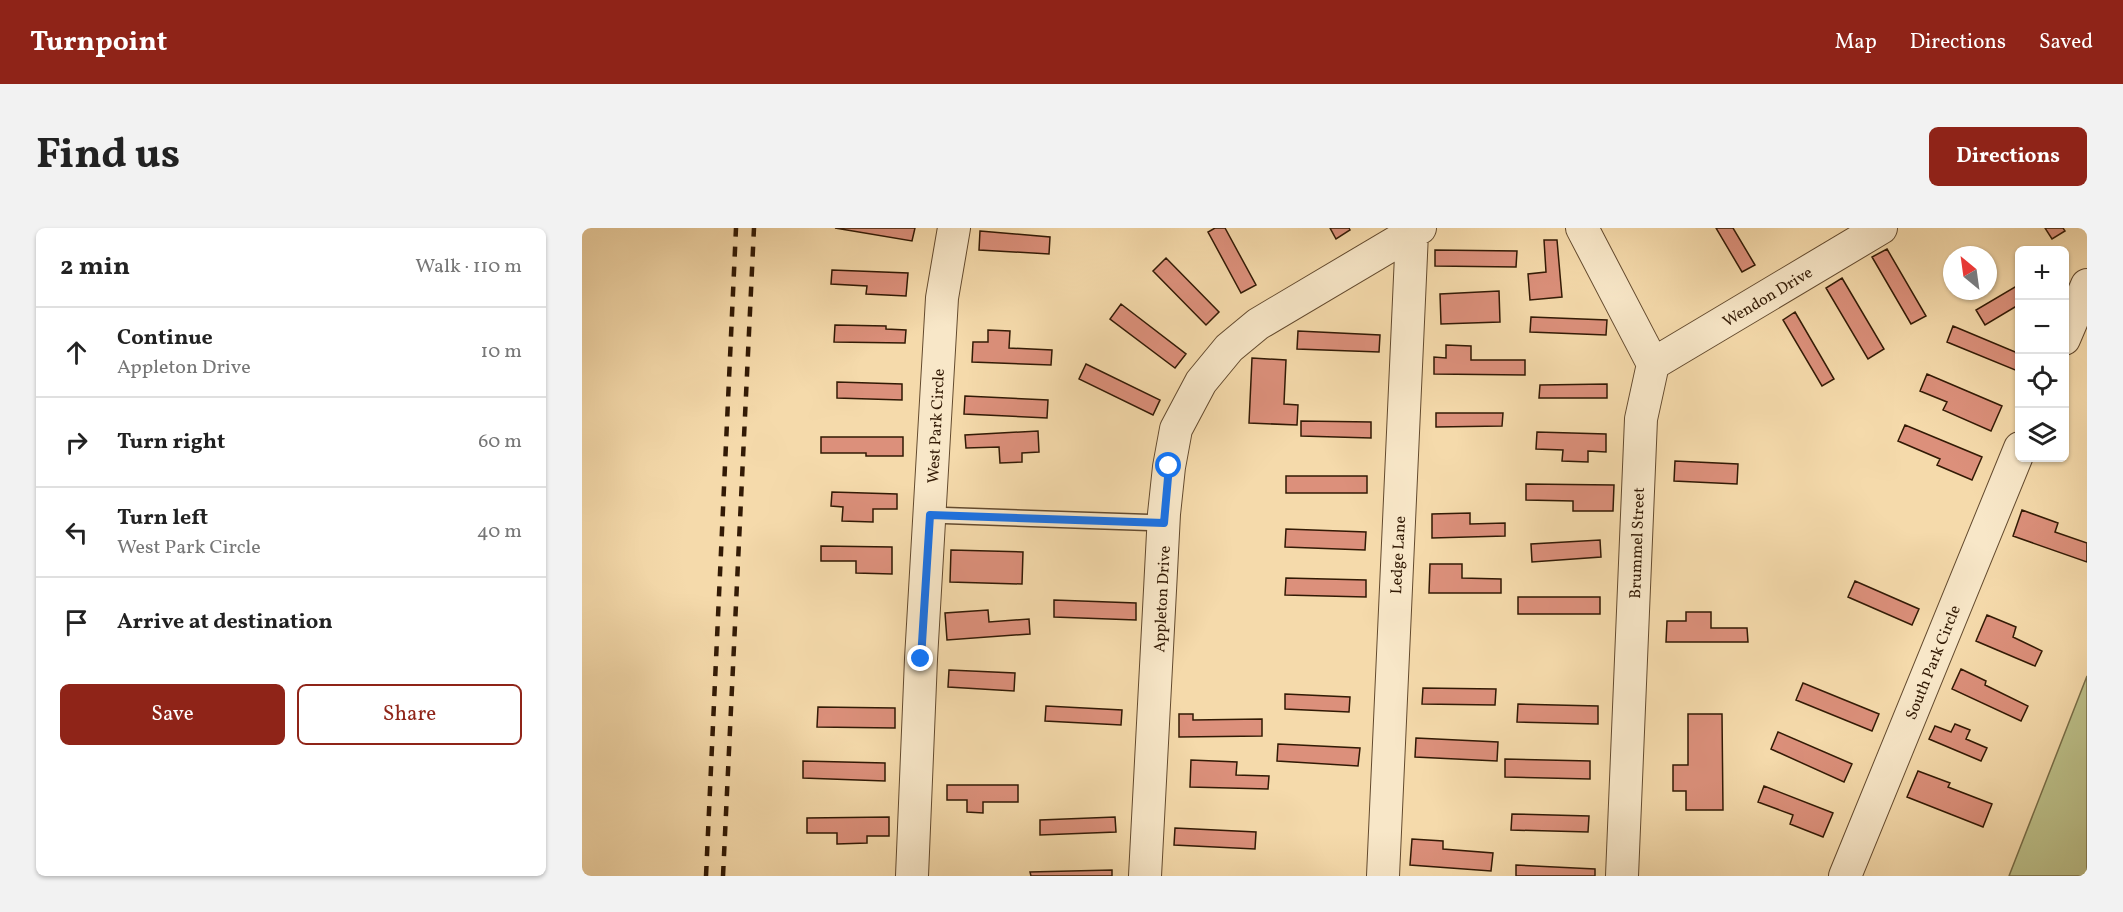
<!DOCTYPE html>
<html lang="en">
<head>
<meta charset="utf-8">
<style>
	body { margin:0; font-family:Vollkorn,serif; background:#f2f2f2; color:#222 }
	.controls { position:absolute; right:18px; top:18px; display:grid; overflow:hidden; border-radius:9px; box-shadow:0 2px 4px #0004 }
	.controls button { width:54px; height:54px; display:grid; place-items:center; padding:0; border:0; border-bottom:2px solid #e0e0e0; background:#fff; color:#222; font:30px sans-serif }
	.compass { position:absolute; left:1361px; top:18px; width:54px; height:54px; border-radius:50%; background:#fff; box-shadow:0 2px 4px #0004; rotate:331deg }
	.stop { position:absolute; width:18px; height:18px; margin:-14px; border:4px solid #1a73e8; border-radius:50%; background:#fff }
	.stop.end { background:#1a73e8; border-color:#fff; box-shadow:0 2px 6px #0008 }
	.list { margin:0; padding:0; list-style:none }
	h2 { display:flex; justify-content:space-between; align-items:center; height:78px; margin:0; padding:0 24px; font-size:26px }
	h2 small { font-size:20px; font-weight:400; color:#767676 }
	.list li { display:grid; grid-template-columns:39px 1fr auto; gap:18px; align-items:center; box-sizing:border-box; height:90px; padding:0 24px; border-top:2px solid #e0e0e0 }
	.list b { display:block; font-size:22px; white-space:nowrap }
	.list p { margin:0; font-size:20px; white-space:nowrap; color:#767676 }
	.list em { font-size:20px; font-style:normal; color:#767676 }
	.actions { display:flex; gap:12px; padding:18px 24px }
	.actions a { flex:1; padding:14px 0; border:2px solid #8f2418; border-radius:9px; text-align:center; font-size:21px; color:#8f2418 }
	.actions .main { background:#8f2418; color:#fff }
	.icon { flex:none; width:33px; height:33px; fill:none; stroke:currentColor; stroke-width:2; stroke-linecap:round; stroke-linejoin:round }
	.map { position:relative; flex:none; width:1505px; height:648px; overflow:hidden; border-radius:9px }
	header { display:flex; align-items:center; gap:36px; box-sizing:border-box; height:84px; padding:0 30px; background:#8f2418; color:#fff }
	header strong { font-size:28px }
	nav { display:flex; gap:33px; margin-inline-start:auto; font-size:21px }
	.intro { display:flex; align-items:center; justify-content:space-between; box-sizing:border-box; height:144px; padding:0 36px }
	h1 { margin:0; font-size:42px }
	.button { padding:15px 27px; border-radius:9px; background:#8f2418; color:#fff; font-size:21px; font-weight:700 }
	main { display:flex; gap:36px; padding:0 36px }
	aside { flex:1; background:#fff; border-radius:9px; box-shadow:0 2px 4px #0004 }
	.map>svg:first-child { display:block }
	.green { fill:#bcc089; stroke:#776d47; stroke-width:1.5 }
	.building { fill:#dc907b; stroke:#321a05; stroke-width:1.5 }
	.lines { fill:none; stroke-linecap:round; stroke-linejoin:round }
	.service-casing { stroke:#634a2e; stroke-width:18 }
	.minor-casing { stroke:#634a2e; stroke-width:34 }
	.service { stroke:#f8e7c8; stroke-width:15 }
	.minor { stroke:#f8e7c8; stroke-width:32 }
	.rail { stroke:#321a05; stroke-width:4.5; stroke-dasharray:10 10; stroke-linecap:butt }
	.route { stroke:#1a73e8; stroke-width:8 }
	.labels { text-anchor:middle; stroke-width:4.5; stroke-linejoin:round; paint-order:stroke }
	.street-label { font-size:16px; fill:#321a05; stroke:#f8e7c8 }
</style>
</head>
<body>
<header>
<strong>Turnpoint</strong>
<nav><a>Map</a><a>Directions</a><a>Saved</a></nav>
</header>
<div class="intro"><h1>Find us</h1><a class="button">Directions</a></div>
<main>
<aside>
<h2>2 min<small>Walk · 110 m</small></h2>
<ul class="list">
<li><svg class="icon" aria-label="ahead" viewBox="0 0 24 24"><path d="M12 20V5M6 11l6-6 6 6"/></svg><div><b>Continue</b><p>Appleton Drive</p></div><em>10 m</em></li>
<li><svg class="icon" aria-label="right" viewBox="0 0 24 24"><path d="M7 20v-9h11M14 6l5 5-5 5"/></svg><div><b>Turn right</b></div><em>60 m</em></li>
<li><svg class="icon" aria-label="left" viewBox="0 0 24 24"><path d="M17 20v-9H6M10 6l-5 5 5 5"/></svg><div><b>Turn left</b><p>West Park Circle</p></div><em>40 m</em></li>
<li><svg class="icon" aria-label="arrive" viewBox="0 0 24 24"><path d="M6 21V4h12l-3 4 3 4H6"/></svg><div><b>Arrive at destination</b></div></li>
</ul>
<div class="actions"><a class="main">Save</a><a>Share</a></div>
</aside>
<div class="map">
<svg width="1505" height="648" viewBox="0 0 1505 648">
	<rect width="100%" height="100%" fill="#f5daab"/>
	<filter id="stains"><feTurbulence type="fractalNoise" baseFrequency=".00333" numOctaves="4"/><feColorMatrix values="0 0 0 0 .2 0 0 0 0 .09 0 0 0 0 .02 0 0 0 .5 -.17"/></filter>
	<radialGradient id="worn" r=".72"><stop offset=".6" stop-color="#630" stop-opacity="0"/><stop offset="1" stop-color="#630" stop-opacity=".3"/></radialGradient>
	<path class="green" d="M1505 448V648H1427Z"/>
	<path class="building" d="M253 0H333L330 13Z
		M633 0H643L674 57 659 65 626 4Z
		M748 0H767L768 2 754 11Z
		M1134 0H1151L1173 37 1160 44Z
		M1463 0H1481L1483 3 1470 11Z
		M398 3 468 9 467 26 397 22Z
		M962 12H975L980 69 948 72 946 46 964 44Z
		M1305 21 1344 88 1329 96 1290 29Z
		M853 22 935 23 934 39 853 38Z
		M584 30 637 84 624 97 571 43Z
		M250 42 326 45 324 68 284 66 285 58 249 56Z
		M1260 50 1302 121 1286 131 1244 60Z
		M1438 56V76L1403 97 1394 82Z
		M917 63 918 94 859 96 858 66Z
		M539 76 604 126 593 140 528 91Z
		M1213 84 1252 151 1240 158 1201 92Z
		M949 89 1025 92 1024 107 948 104Z
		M253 97 304 98V101L324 102 323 115 252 114Z
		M1371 98 1438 126V144L1365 114Z
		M406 102 428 103 427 120 470 122 469 137 390 134 391 114H406Z
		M716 103 798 107 797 124 715 121Z
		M864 117 889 118V132H943V147L852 146V129L864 130Z
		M670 130 704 132 702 176 716 177 715 197 667 195Z
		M504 136 578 172 571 187 497 151Z
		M1345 146 1420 178 1409 203 1361 182 1365 174 1338 163Z
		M255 154 320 156V172L255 170Z
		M1025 156V170H957L958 157Z
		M383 168 466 172 465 190 382 186Z
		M854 185H921L920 198 854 199Z
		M719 193 789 194V210L719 208Z
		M1323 197 1400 229 1390 252 1355 237 1358 231 1316 213Z
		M456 203 457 224 440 225V234L418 235 417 219 384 220 383 207Z
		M955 204 1024 206V224L1006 223V234L980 233 981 222 954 221Z
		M239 209H321V228H284V225H239Z
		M1093 233 1156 236 1155 256 1092 253Z
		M704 248H785V265H704Z
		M944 256 1032 257 1031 283H991V273L944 272Z
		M250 264 315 266V281H291V294L260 293 261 279 249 278Z
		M1440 282 1476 295 1473 304 1505 315V334L1431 308Z
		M888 285V296L923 295V308L850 310V286Z
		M704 301 784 304 783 322 703 319Z
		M1018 312 1019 329 950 334 949 316Z
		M239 318 310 319V346L274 345V333H239Z
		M369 322 441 324 440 356 368 354Z
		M848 336H880V350L919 351V365H847Z
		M704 350 784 352V369L703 367Z
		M1273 353 1337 381 1330 397 1266 369Z
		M936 369H1018V386H936Z
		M472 372 554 375V392L472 389Z
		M406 382 407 394 447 391 448 406 365 412 363 385Z
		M1104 384H1129V400H1165L1166 414H1084L1085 393H1104Z
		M1405 387 1434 399 1431 409 1460 423 1453 438 1394 413Z
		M1379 441 1404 453 1403 457 1446 478 1439 493 1370 461Z
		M367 442 433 445 432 463 366 459Z
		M1221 455 1297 486 1290 503 1214 472Z
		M841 460 914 461 913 477 840 476Z
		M703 466 768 469 767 484 703 481Z
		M936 476 1016 478V496L935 494Z
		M464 478 540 482 539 497 463 493Z
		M236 479 313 480V500L235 499Z
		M597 486H611V492L680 491V508L597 509Z
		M1106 486H1140L1141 582H1104V563H1091V537H1106Z
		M1373 496 1388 502 1384 511 1405 520 1399 533 1347 511 1353 498 1369 504Z
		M1196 504 1270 536 1262 554 1189 521Z
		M834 510 916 514 915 533 833 529Z
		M696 516 778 520 776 538 695 533Z
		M923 531 1008 533V551L923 549Z
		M609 532 655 534 654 547 687 548 686 561 608 559Z
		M221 533 303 535V553L221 550Z
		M1336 543 1368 555 1366 559 1410 576 1401 599 1325 569Z
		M365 557H436V574H401V585L385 584V572H365Z
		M1182 558 1251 585 1241 609 1208 596 1211 587 1176 574Z
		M930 586 1007 588 1006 604 929 602Z
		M307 589V608H285V615L255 616V605H225V590Z
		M533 589 534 604 458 607V592Z
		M593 600 674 604 673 621 592 617Z
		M830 611 861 613V621L911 625 909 643 828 637Z
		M934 637 1013 641V648H934Z
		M530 642V648H449L448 644Z"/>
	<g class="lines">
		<g class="service-casing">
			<path id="service" d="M348 287 582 295"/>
		</g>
		<g class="minor-casing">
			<path id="minor" d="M1000 0 1071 136 1059 191 1040 648
				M1482 111 1505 57
				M1071 136 1299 0
				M330 648 339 431 360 70 372 0
				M563 648 582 286 587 239 594 201 619 154 647 120 676 96 838 0
				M801 648 830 5
				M1263 648 1438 220"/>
		</g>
		<use href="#service" class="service"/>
		<use href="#minor" class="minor"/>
		<path class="rail" d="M124 648 154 0
			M141 648 172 0"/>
	</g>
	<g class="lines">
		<path class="route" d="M339 431 348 287 582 295 587 238"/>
	</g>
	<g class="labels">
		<g class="street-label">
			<text transform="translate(1185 68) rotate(-31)" y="6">Wendon Drive</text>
			<text transform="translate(353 198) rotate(-87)" y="6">West Park Circle</text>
			<text transform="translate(1054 315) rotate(-88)" y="6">Brummel Street</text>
			<text transform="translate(815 327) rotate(-87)" y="6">Ledge Lane</text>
			<text transform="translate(579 371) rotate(-87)" y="6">Appleton Drive</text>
			<text transform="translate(1350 434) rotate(-68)" y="6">South Park Circle</text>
		</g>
	</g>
	<rect width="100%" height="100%" filter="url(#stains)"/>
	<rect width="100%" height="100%" fill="url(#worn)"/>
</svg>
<div class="controls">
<button>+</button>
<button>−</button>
<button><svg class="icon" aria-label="locate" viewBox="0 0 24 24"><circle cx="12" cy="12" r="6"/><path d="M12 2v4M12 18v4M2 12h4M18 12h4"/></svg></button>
<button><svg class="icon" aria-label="layers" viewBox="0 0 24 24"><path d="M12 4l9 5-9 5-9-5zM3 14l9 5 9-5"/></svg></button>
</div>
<svg class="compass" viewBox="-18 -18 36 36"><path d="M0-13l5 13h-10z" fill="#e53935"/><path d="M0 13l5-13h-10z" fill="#767676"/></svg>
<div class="stop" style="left:587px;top:238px"></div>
<div class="stop end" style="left:339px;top:431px"></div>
</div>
</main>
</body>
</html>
